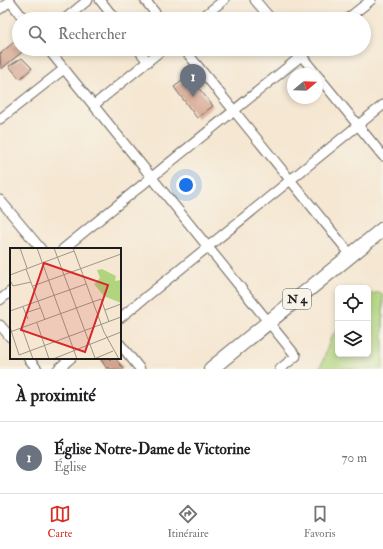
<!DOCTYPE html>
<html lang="fr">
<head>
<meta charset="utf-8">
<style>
	body { margin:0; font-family:"IM FELL Double Pica",serif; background:#f6f6f6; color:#202124 }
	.controls { position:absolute; right:12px; bottom:12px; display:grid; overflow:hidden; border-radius:6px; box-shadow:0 2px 6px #0003 }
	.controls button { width:36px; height:36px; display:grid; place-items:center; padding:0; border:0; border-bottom:1px solid #e0e0e0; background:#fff; color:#202124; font:20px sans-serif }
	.compass { position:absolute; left:287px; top:68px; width:36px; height:36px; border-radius:50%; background:#fff; box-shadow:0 2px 6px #0003; rotate:71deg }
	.you { position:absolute; left:186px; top:185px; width:14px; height:14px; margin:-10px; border:3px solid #fff; border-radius:50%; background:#1a73e8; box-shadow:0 0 0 6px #1a73e833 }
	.badge { display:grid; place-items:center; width:26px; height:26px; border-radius:50%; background:#d93025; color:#fff; font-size:13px; font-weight:700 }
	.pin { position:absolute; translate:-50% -33px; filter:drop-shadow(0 1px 2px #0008) }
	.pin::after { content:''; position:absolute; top:21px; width:14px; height:12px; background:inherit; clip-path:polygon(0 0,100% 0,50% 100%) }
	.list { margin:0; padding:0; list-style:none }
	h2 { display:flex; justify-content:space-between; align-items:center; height:52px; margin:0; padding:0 16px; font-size:17px }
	h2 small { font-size:13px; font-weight:400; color:#757577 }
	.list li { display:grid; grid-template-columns:26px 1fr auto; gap:12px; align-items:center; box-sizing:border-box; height:72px; padding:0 16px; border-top:1px solid #e0e0e0 }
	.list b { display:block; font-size:15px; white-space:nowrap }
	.list p { margin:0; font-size:13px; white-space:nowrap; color:#757577 }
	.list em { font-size:13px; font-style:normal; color:#757577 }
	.icon { flex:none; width:22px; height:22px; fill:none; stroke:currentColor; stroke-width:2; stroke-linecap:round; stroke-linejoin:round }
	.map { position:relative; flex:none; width:383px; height:369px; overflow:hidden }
	.search { position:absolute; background:#fff; box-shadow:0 2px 6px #0003; left:12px; right:12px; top:12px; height:44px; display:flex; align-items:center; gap:10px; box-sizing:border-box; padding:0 14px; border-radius:22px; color:#757577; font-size:15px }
	.sheet { height:124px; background:#fff }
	nav { display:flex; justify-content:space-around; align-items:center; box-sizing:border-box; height:56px; border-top:1px solid #e0e0e0; background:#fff; font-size:11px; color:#757577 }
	nav a { display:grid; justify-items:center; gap:2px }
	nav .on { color:#d93025 }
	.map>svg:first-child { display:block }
	.green { fill:#b0d57e; stroke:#66784d }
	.building { fill:#d4a18c }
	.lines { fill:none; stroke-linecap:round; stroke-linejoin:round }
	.minor-casing { stroke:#68635c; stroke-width:11 }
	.primary-casing { stroke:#68635c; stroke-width:16 }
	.minor { stroke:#fff; stroke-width:9 }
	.primary { stroke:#fff; stroke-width:14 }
	.labels { text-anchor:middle; stroke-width:3; stroke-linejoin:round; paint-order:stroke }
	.shield { fill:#f7f3e8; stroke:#5e5c59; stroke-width:1 }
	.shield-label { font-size:12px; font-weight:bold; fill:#1c1c1c }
	.inset-road { fill:none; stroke:#9e9689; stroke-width:1 }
	.view { fill:#d62828; fill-opacity:0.15; stroke:#d62828; stroke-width:2 }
	.inset-edge { fill:none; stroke:#1c1c1c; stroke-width:2 }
</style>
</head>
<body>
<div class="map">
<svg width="383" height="369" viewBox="0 0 383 369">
	<rect width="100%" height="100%" fill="#f7f3e8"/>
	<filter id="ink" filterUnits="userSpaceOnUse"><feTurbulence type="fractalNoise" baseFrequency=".025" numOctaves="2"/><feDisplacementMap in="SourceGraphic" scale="8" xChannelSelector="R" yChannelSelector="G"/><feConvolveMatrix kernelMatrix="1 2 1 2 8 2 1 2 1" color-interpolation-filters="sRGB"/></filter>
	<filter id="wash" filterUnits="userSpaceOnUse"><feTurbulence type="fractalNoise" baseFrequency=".012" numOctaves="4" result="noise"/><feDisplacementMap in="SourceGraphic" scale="16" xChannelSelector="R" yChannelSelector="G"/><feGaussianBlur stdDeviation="0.9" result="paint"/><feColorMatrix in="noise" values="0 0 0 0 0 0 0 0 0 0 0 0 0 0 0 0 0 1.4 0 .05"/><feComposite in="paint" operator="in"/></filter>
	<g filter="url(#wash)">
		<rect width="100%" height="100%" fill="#f5e7d2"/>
		<path class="green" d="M380 292 383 295V369H321V366L331 337 338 329V354H368V295Z"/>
		<g id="blocks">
			<path class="building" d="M14 42 22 52 1 69 0 54Z
				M22 58 32 68 20 79 9 66Z
				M189 76 213 106 197 118 174 87Z
				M100 358H108L110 360 112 358H115L124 369H110L109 367 107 369Z"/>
		</g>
	</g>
	<g filter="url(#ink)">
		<use href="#blocks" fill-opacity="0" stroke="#68635c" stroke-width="1"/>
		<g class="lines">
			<g class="minor-casing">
				<path id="minor" d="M9 0 24 19
					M100 0 115 19
					M145 0 160 19
					M255 0 271 19
					M0 9 10 1
					M66 18 88 0
					M200 19 224 0
					M347 19 371 0
					M48 49 296 356 280 369
					M138 49 148 62
					M184 49 351 255
					M296 49 316 74
					M317 75 383 156
					M94 105 163 49
					M0 119 64 69
					M0 200 41 249
					M63 249 310 49
					M0 300 11 291
					M120 318 383 105
					M0 325 11 338
					M120 344 140 369
					M28 358 37 369
					M58 369 71 358"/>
			</g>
			<g class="primary-casing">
				<path id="primary" d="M211 369 383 229"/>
			</g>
			<use href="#minor" class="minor"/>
			<use href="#primary" class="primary"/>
		</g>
	</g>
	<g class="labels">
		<rect class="shield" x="283" y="289" width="28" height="20" rx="3"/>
		<g class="shield-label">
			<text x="297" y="303">N 4</text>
		</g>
	</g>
	<g transform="translate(10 248)">
		<rect width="111" height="111" fill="#f5e7d2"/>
		<path d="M92 21 106 28 105 33 111 32V55L94 48 84 36 90 30 87 22Z" fill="#b0d57e"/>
		<path class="inset-road" d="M10 0 17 20M27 0 67 111M44 0 85 110M63 0 94 84 109 111M16 21 35 72M0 27 64 3M0 32 3 38 21 34M23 38 111 6M13 59 18 71M95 62 111 56M0 63 76 36M15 65 30 60M27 75 39 111M0 79 9 107 111 69M12 80 23 111M0 84 91 51 99 74M43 111 111 84M84 111 103 103"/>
		<path class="view" d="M34 15 98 37 75 104 11 82Z"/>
		<rect width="111" height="111" class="inset-edge"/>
	</g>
</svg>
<div class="controls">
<button><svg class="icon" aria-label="locate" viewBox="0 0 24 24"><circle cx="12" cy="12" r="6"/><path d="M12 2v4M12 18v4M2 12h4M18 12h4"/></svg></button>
<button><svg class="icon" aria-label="layers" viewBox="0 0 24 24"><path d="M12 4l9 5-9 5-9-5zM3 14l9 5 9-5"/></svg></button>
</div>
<svg class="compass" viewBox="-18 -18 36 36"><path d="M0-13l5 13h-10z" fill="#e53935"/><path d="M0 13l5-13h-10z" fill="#757577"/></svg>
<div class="you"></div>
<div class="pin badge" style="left:193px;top:97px;background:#6b7280">1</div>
<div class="search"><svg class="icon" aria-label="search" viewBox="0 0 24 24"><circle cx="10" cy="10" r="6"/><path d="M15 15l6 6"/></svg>Rechercher</div>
</div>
<section class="sheet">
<h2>À proximité<small></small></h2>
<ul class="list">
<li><span class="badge" style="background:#6b7280">1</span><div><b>Église Notre-Dame de Victorine</b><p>Église</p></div><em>70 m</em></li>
</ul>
</section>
<nav>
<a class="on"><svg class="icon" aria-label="map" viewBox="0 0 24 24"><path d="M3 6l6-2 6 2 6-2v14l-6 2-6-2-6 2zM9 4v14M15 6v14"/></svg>Carte</a>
<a><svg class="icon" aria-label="directions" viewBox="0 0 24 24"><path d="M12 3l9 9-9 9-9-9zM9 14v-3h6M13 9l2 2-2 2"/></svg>Itinéraire</a>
<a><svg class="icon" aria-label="saved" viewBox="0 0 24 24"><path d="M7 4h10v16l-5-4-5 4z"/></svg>Favoris</a>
</nav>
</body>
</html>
